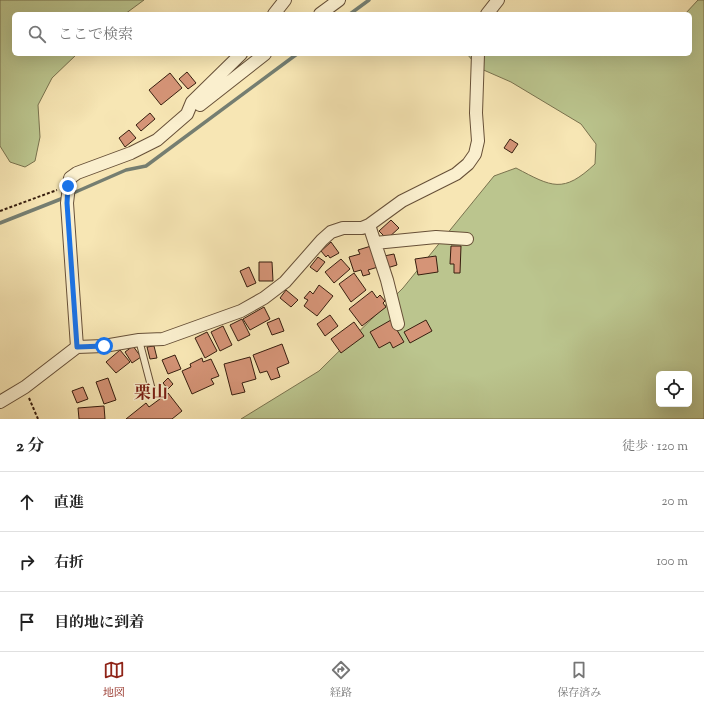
<!DOCTYPE html>
<html lang="ja">
<head>
<meta charset="utf-8">
<style>
	body { margin:0; font-family:"Sorts Mill Goudy","Noto Serif JP",serif; background:#f2f2f2; color:#222 }
	.controls { position:absolute; right:12px; bottom:12px; display:grid; overflow:hidden; border-radius:6px; box-shadow:0 4px 16px #0002 }
	.controls button { width:36px; height:36px; display:grid; place-items:center; padding:0; border:0; border-bottom:1px solid #e0e0e0; background:#fff; color:#222; font:20px sans-serif }
	.stop { position:absolute; width:12px; height:12px; margin:-9px; border:3px solid #1a73e8; border-radius:50%; background:#fff }
	.stop.end { background:#1a73e8; border-color:#fff; box-shadow:0 1px 4px #0008 }
	.list { margin:0; padding:0; list-style:none }
	h2 { display:flex; justify-content:space-between; align-items:center; height:52px; margin:0; padding:0 16px; font-size:17px }
	h2 small { font-size:13px; font-weight:400; color:#767676 }
	.list li { display:grid; grid-template-columns:26px 1fr auto; gap:12px; align-items:center; box-sizing:border-box; height:60px; padding:0 16px; border-top:1px solid #e0e0e0 }
	.list b { display:block; font-size:15px; white-space:nowrap }
	.list em { font-size:13px; font-style:normal; color:#767676 }
	.icon { flex:none; width:22px; height:22px; fill:none; stroke:currentColor; stroke-width:2; stroke-linecap:round; stroke-linejoin:round }
	.map { position:relative; flex:none; width:704px; height:419px; overflow:hidden }
	.search { position:absolute; background:#fff; box-shadow:0 4px 16px #0002; left:12px; right:12px; top:12px; height:44px; display:flex; align-items:center; gap:10px; box-sizing:border-box; padding:0 14px; border-radius:6px; color:#767676; font-size:15px }
	.sheet { height:232px; background:#fff }
	nav { display:flex; justify-content:space-around; align-items:center; box-sizing:border-box; height:56px; border-top:1px solid #e0e0e0; background:#fff; font-size:11px; color:#767676 }
	nav a { display:grid; justify-items:center; gap:2px }
	nav .on { color:#8f2418 }
	.map>svg:first-child { display:block }
	.green { fill:#bbc58e; stroke:#79724e; fill-rule:evenodd }
	.lines { fill:none; stroke-linecap:round; stroke-linejoin:round }
	.stream { stroke:#757e71; stroke-width:3.5 }
	.building { fill:#d59477; stroke:#371e0f }
	.lane-casing { stroke:#675038; stroke-width:8 }
	.street-casing { stroke:#675038; stroke-width:14 }
	.path { stroke:#371e0f; stroke-width:2; stroke-dasharray:3 2; stroke-linecap:butt }
	.lane { stroke:#faefce; stroke-width:6 }
	.street { stroke:#faefce; stroke-width:12 }
	.route { stroke:#1a73e8; stroke-width:5 }
	.labels { text-anchor:middle; stroke-width:3; stroke-linejoin:round; paint-order:stroke }
	.quarter-label { font-size:17px; font-weight:bold; fill:#7a1f14; stroke:#faefce }
</style>
</head>
<body>
<div class="map">
<svg width="704" height="419" viewBox="0 0 704 419">
	<rect width="100%" height="100%" fill="#f7e6b4"/>
	<filter id="stains"><feTurbulence type="fractalNoise" baseFrequency=".005" numOctaves="4"/><feColorMatrix values="0 0 0 0 .2 0 0 0 0 .09 0 0 0 0 .02 0 0 0 .5 -.17"/></filter>
	<radialGradient id="worn" r=".72"><stop offset=".6" stop-color="#630" stop-opacity="0"/><stop offset="1" stop-color="#630" stop-opacity=".3"/></radialGradient>
	<path class="green" d="M0 0H144L125 14H14V54H77L52 78 38 105 40 137 35 161 25 167 10 162 0 146Z
		M698 0H704V419H241L319 371 403 288 494 176 516 168C552 187 563 194 595 164L596 144 581 124 511 82 479 68 467 54H690V14H685ZM659 374H689V404H659Z"/>
	<g class="lines">
		<path class="stream" d="M350 14 369 0
			M71 194 126 170 146 166 297 54
			M0 223 66 197"/>
	</g>
	<path class="building" d="M187 72 196 83 188 89 179 79Z
		M170 73 182 88 161 105 149 90Z
		M150 113 155 119 141 131 136 125Z
		M129 130 136 138 125 147 119 138Z
		M510 139 518 144 512 153 504 148Z
		M391 220 399 228 387 239 379 231Z
		M331 242 339 253 330 258 328 255 326 257 321 251Z
		M371 246 378 267 368 270 370 274 363 276 361 270 354 272 349 257 360 254 358 250Z
		M451 246H461L460 273H454V264H450Z
		M394 254 397 265 387 268 384 256Z
		M436 256 438 272 418 275 415 259Z
		M318 257 325 262 317 272 310 267Z
		M341 259 350 269 334 283 325 272Z
		M259 262H272L273 281H259Z
		M249 267 256 283 247 287 240 271Z
		M354 273 366 290 351 302 339 284Z
		M319 285 333 296 317 316 304 306 308 300 304 298 310 291 313 294Z
		M286 290 298 300 291 307 280 298Z
		M372 291 377 298 380 295 385 301 383 303 386 307 362 326 349 309Z
		M264 307 270 319 250 330 243 319Z
		M330 315 338 326 325 336 317 324Z
		M279 318 284 331 272 335 267 323Z
		M242 319 250 335 238 341 230 325Z
		M391 320 404 342 393 348 390 342 379 348 370 332Z
		M426 320 432 331 410 343 404 332Z
		M354 322 364 336 341 353 331 339Z
		M223 326 232 345 220 351 211 332Z
		M207 332 217 351 205 358 195 338Z
		M282 344 289 363 277 368 280 377 271 380 267 371 260 373 253 355Z
		M133 346 141 357 132 363 125 352Z
		M154 346 157 358 150 359 147 347Z
		M120 350 130 362 116 373 106 362Z
		M175 355 181 369 168 374 162 360Z
		M250 357 256 379 242 383 245 392 232 395 224 364Z
		M202 358 203 362 211 359 219 376 211 379 214 384 192 394 182 371 191 367 190 364Z
		M108 378 116 400 104 404 96 382Z
		M168 378 173 384 168 389 163 383Z
		M83 387 88 399 77 403 72 391Z
		M168 393 182 411 172 419H126L146 403 149 407Z
		M104 406 105 419H79L78 408Z"/>
	<g class="lines">
		<g class="lane-casing">
			<path id="lane" d="M139 340 152 390"/>
		</g>
		<g class="street-casing">
			<path id="street" d="M274 14 285 0
				M320 14 339 0
				M487 14 498 0
				M200 105 265 54
				M369 225 387 280 398 324
				M375 243 436 237 467 239
				M77 347 67 203 70 178 77 173 131 153 157 140 187 114 192 102 241 54
				M0 402 25 387 77 347 104 346 139 340 163 339 241 311 264 298 285 282 322 240 331 232 343 228H362L369 225 402 201 456 174 468 164 475 154 478 141 476 113 478 54"/>
		</g>
		<path class="path" d="M0 211 57 190
			M29 398 38 419"/>
		<use href="#lane" class="lane"/>
		<use href="#street" class="street"/>
	</g>
	<g class="lines">
		<path class="route" d="M68 186 67 203 77 347 104 346"/>
	</g>
	<g class="labels">
		<g class="quarter-label">
			<text x="151" y="398">栗山</text>
		</g>
	</g>
	<rect width="100%" height="100%" filter="url(#stains)"/>
	<rect width="100%" height="100%" fill="url(#worn)"/>
</svg>
<div class="controls">
<button><svg class="icon" aria-label="locate" viewBox="0 0 24 24"><circle cx="12" cy="12" r="6"/><path d="M12 2v4M12 18v4M2 12h4M18 12h4"/></svg></button>
</div>
<div class="stop" style="left:104px;top:346px"></div>
<div class="stop end" style="left:68px;top:186px"></div>
<div class="search"><svg class="icon" aria-label="search" viewBox="0 0 24 24"><circle cx="10" cy="10" r="6"/><path d="M15 15l6 6"/></svg>ここで検索</div>
</div>
<section class="sheet">
<h2>2 分<small>徒歩 · 120 m</small></h2>
<ul class="list">
<li><svg class="icon" aria-label="ahead" viewBox="0 0 24 24"><path d="M12 20V5M6 11l6-6 6 6"/></svg><div><b>直進</b></div><em>20 m</em></li>
<li><svg class="icon" aria-label="right" viewBox="0 0 24 24"><path d="M7 20v-9h11M14 6l5 5-5 5"/></svg><div><b>右折</b></div><em>100 m</em></li>
<li><svg class="icon" aria-label="arrive" viewBox="0 0 24 24"><path d="M6 21V4h12l-3 4 3 4H6"/></svg><div><b>目的地に到着</b></div></li>
</ul>
</section>
<nav>
<a class="on"><svg class="icon" aria-label="map" viewBox="0 0 24 24"><path d="M3 6l6-2 6 2 6-2v14l-6 2-6-2-6 2zM9 4v14M15 6v14"/></svg>地図</a>
<a><svg class="icon" aria-label="directions" viewBox="0 0 24 24"><path d="M12 3l9 9-9 9-9-9zM9 14v-3h6M13 9l2 2-2 2"/></svg>経路</a>
<a><svg class="icon" aria-label="saved" viewBox="0 0 24 24"><path d="M7 4h10v16l-5-4-5 4z"/></svg>保存済み</a>
</nav>
</body>
</html>
